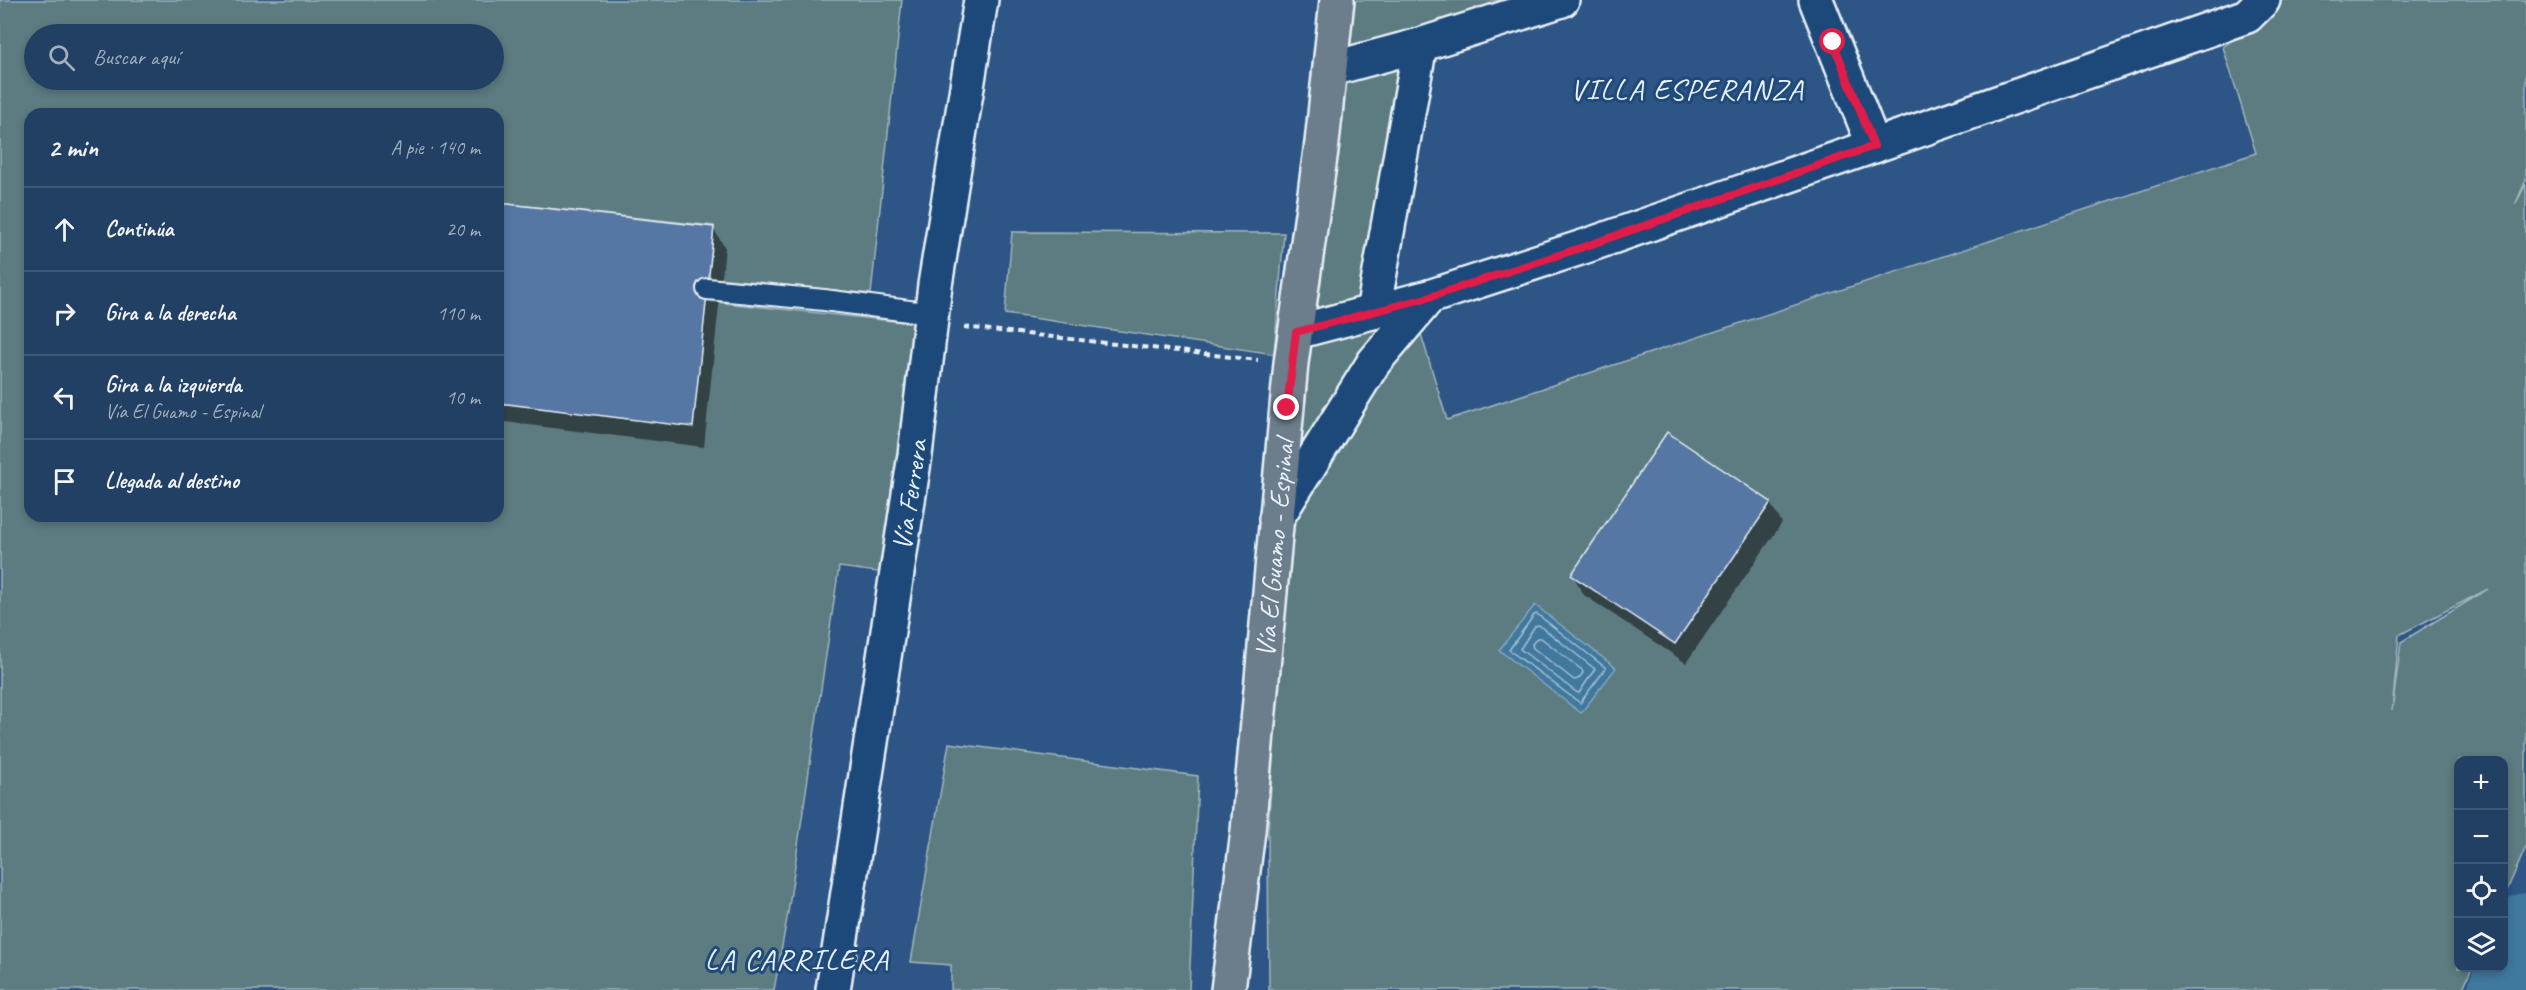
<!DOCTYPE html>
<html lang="es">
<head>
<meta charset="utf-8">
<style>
	body { margin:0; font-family:Caveat,sans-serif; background:#2a476a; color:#f1f3f6 }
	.controls { position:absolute; right:18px; bottom:18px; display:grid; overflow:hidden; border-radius:12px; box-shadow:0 3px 9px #0003 }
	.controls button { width:54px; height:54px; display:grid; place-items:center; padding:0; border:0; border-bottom:2px solid #3f5978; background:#224064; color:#f1f3f6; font:30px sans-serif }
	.stop { position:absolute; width:18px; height:18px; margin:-14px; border:4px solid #e11d48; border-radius:50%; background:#fff }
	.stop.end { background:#e11d48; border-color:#fff; box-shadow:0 2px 6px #0008 }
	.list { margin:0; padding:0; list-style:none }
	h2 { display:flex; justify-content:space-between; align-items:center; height:78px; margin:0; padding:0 24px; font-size:26px }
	h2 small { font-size:20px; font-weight:400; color:#a2afbf }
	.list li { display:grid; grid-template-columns:39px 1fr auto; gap:18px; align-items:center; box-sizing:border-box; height:84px; padding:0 24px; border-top:2px solid #3f5978 }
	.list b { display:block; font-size:22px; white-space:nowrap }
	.list p { margin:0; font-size:20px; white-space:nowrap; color:#a2afbf }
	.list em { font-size:20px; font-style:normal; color:#a2afbf }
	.icon { flex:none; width:33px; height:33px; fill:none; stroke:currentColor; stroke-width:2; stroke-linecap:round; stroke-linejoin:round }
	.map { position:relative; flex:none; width:2526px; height:990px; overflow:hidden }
	.search { position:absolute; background:#224064; box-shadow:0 3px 9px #0003; left:24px; top:24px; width:480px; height:66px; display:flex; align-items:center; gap:15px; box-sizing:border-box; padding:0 21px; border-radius:33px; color:#a2afbf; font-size:22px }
	.panel { position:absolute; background:#224064; box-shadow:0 3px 9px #0003; left:24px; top:108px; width:480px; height:414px; border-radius:18px }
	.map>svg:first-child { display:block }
	.green { fill:#5b7c81; stroke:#a2b6bc; stroke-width:1.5; fill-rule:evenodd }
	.water { fill:#41789e; stroke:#84a8c2; stroke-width:1.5 }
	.shadow { fill:#0007 }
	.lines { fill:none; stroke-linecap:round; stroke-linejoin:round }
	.shore { stroke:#a5c1d4; stroke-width:1.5 }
	.river { stroke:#41789e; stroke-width:66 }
	.building { fill:#5777a4; stroke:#e8f1f8; stroke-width:1.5 }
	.service-casing { stroke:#e8f1f8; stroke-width:24 }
	.minor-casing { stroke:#e8f1f8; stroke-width:38 }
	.primary-casing { stroke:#e8f1f8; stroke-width:38 }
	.path { stroke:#e8f1f8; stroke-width:4; stroke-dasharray:6 4.5; stroke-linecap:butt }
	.service { stroke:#1f4a7a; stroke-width:20 }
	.minor { stroke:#1f4a7a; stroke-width:33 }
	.primary { stroke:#6c7d8b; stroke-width:33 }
	.route { stroke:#e11d48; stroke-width:8 }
	.labels { text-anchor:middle; stroke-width:6; stroke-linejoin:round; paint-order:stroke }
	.street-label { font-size:28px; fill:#e8f1f8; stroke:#1f4a7a }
	.neighbourhood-label { font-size:30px; letter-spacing:1.5px; fill:#e8f1f8; stroke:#1f4a7a }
</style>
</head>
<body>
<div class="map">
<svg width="2526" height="990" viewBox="0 0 2526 990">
	<rect width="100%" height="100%" fill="#2d5585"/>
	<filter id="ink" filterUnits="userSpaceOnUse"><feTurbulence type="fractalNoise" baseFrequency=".0167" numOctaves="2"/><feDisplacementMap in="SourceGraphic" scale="12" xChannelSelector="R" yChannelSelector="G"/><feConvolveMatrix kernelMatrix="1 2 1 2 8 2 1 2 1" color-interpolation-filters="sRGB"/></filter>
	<g filter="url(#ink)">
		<path class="green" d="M0 0H902L871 294 709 277 714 226 498 203V114H30V516H498V403L693 427 706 301 921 324 893 574 839 567 788 913 774 990H0ZM34 34H494V80H34Z
			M1351 0H1543L1347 52Z
			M2278 0H2526V180L2515 205 2526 184V847L2504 897V760H2458V968H2472L2462 990H1269L1268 832 1288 531 1418 324 1447 420 2256 153 2223 47 2271 12ZM2488 589 2401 642 2392 711 2399 635Z
			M1409 60 1360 299 1309 311 1344 78Z
			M1012 232 1284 233 1274 354 1005 314Z
			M1403 314 1292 478 1308 348Z
			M949 743 1198 776 1189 990H951V965L911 962Z"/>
		<path class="water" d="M1535 605 1616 668 1581 713 1499 650Z"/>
		<path class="shadow" d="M498 205 713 228 725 248 704 447 498 421Z
			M1770 503 1782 523 1686 663 1584 595 1573 575Z"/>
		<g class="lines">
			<path class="shore" d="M1537 614 1606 668 1580 703 1509 650 1534 615Z
				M1539 625 1595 669 1579 693 1576 692 1520 649 1535 626Z
				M1537 638H1541L1582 670 1583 673 1578 679 1574 680 1533 648 1532 644Z"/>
			<path class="river" d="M2501 990 2526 926"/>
		</g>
		<path class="building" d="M498 203 714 227 693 427 498 403Z
			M1667 432 1771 502 1675 644 1571 575Z"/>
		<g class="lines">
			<g class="service-casing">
				<path id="service" d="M707 289 824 300 932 314"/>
			</g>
			<g class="minor-casing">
				<g id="minor">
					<path d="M1816 0 1874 146"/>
					<path d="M1331 69 1420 45 1562 0"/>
					<path d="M1373 312 1420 45"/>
					<path d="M1296 332 1429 297 1586 246 2247 16 2263 0"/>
					<path d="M1276 519 1374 362 1429 297"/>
					<path id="s1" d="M833 990 915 455 935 285 981 0"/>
				</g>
			</g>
			<g class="primary-casing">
				<g id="primary">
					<path id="s2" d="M1228 990 1248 831 1291 363 1322 143 1337 0"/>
				</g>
			</g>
			<path class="path" d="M964 327 1258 360"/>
			<use href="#service" class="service"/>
			<use href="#minor" class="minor"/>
			<use href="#primary" class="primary"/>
		</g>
	</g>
	<g class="lines" filter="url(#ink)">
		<path class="route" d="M1287 408 1296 332 1430 297 1586 246 1874 146 1833 42"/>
	</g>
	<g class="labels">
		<g class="street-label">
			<text dy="10" stroke="none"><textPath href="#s1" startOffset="501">Vía Ferrera</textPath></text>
			<text dy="10" stroke="none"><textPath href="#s2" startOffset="444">Vía El Guamo - Espinal</textPath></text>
		</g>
		<g class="neighbourhood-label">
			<text x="1687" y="99">VILLA ESPERANZA</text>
			<text x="797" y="969">LA CARRILERA</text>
		</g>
	</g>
</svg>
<div class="controls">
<button>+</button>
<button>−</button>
<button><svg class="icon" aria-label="locate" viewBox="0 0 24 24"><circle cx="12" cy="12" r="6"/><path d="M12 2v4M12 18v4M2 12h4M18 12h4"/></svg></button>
<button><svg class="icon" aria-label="layers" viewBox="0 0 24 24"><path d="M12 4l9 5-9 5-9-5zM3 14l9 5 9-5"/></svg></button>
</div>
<div class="stop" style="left:1833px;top:42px"></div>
<div class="stop end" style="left:1287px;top:408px"></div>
<div class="search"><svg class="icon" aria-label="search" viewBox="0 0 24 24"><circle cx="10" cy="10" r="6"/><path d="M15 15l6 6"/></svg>Buscar aquí</div>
<section class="panel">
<h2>2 min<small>A pie · 140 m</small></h2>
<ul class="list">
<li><svg class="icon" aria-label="ahead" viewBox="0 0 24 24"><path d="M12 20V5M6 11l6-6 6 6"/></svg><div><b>Continúa</b></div><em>20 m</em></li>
<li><svg class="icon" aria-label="right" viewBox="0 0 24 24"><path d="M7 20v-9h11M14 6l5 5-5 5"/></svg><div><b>Gira a la derecha</b></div><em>110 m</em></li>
<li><svg class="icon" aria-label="left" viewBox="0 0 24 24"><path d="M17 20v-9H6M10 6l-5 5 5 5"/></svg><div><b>Gira a la izquierda</b><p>Vía El Guamo - Espinal</p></div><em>10 m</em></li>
<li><svg class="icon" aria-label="arrive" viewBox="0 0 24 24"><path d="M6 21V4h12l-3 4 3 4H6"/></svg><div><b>Llegada al destino</b></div></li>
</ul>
</section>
</div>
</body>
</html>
